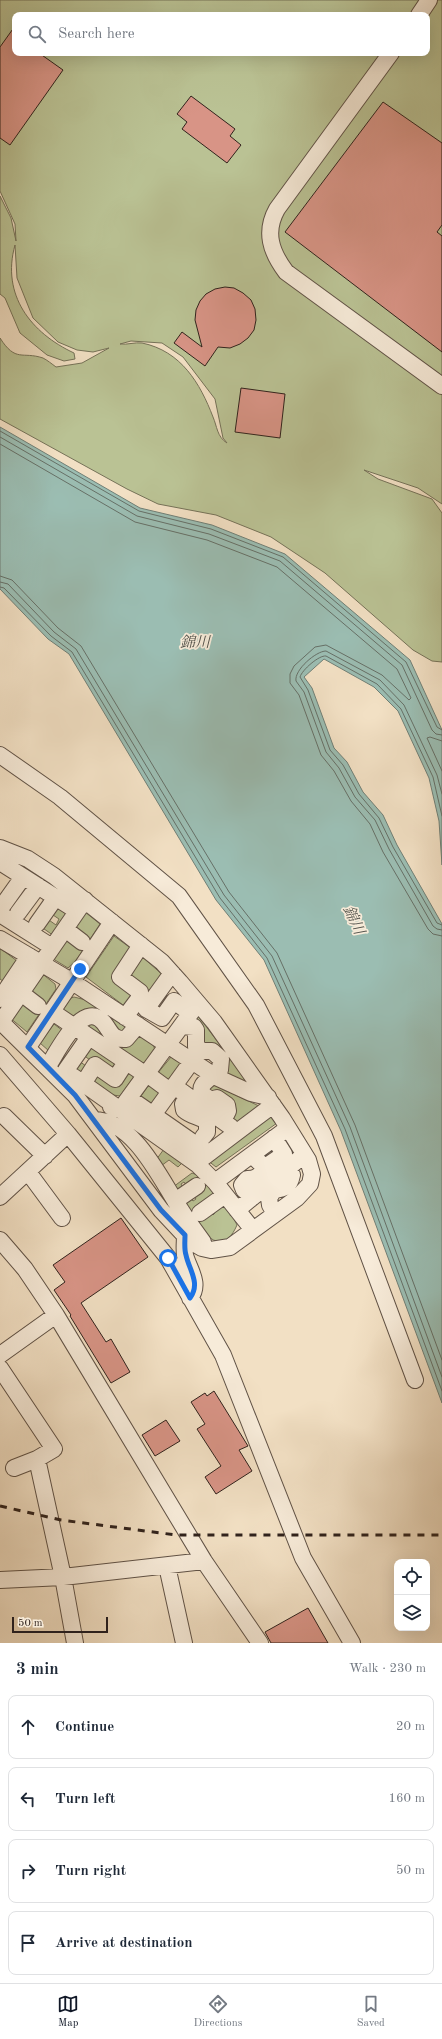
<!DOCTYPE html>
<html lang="en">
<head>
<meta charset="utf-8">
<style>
	body { margin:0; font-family:"Old Standard TT","Noto Serif JP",serif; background:#f2f2f3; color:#1f2937 }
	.controls { position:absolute; right:12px; bottom:12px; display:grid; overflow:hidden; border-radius:8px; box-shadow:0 4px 16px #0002 }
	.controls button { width:36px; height:36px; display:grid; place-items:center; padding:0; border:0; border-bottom:1px solid #e0e1e3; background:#fff; color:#1f2937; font:20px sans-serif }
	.scale { position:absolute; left:12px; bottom:10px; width:96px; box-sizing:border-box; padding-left:4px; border:2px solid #30221c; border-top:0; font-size:11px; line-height:14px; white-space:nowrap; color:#30221c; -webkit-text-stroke:3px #f7ebd9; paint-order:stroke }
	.stop { position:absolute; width:12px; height:12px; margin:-9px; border:3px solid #1a73e8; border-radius:50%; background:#fff }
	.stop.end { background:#1a73e8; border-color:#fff; box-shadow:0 1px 4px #0008 }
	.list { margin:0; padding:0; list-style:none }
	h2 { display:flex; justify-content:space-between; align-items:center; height:52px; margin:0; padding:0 16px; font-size:17px }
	h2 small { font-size:13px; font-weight:400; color:#747a83 }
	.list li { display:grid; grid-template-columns:26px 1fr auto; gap:12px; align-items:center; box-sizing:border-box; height:64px; margin:0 8px 8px; padding:0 8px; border:1px solid #e0e1e3; border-radius:8px }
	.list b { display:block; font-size:15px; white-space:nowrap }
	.list em { font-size:13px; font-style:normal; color:#747a83 }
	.icon { flex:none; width:22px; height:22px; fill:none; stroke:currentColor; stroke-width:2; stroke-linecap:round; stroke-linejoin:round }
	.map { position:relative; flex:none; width:442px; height:1643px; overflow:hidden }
	.search { position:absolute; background:#fff; box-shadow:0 4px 16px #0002; left:12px; right:12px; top:12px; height:44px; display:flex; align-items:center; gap:10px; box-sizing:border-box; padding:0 14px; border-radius:8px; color:#747a83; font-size:15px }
	.sheet { height:340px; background:#fff }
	nav { display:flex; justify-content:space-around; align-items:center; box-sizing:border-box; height:56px; border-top:1px solid #e0e1e3; background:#fff; font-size:11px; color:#747a83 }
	nav a { display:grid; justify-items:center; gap:2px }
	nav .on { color:#111827 }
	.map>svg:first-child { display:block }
	.green { fill:#bac294; stroke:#757258; fill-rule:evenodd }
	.water { fill:#9bbdb2; stroke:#707f76 }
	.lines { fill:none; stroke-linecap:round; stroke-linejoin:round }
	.shore { stroke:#667067; stroke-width:1 }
	.building { fill:#d89486; stroke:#30221c }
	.minor-casing { stroke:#605246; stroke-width:18 }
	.minor { stroke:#f7ebd9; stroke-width:16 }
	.rail { stroke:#30221c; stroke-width:3; stroke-dasharray:7 7; stroke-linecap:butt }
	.route { stroke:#1a73e8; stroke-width:5 }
	.labels { text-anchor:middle; stroke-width:3.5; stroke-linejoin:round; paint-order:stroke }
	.water-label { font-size:15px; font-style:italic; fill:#505049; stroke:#f7ebd9 }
</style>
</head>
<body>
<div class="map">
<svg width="442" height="1643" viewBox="0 0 442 1643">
	<rect width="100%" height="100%" fill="#f2e0c4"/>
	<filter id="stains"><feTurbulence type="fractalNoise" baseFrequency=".005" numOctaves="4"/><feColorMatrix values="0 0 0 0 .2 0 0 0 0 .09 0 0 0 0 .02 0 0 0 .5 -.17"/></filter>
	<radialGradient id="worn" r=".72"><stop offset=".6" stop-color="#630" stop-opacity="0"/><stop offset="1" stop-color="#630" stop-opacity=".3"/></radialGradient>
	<path class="green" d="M0 0H442V504L418 488 364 470 378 479 432 499 442 513V662L432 661 413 650 325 573 271 537 216 515 158 504 127 489 0 419V338C16 363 22 351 43 358 47 360 52 364 56 367L82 363 109 348 93 352 77 350 58 342 33 318 17 278 15 245C1 295 31 333 74 353L75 359 64 361 47 355 20 333 5 298 0 294V196L11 218 16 241 15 224 0 191ZM15 15H427V53H15ZM131 341 162 343 183 357 215 399 223 438 227 443C217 437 217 426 213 417 200 383 181 351 142 343 135 342 127 345 120 344Z
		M56 904 70 914 54 936 40 926 46 918 56 925 59 919 50 913Z
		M85 912 100 924 75 962 68 968 50 957Z
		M114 936 132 949 113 978 134 995 127 1008 86 977Z
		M0 948 17 961 4 982 0 979Z
		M140 955 164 976 137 1015 133 1012 147 992 127 974Z
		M40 972 55 984 56 989 27 1032 9 1017Z
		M74 997 86 1000 130 1030 128 1033 113 1031 61 1012 71 998Z
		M198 1016 245 1077 244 1083 222 1071 191 1024Z
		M89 1019C94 1023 99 1029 104 1030 118 1034 151 1032 155 1050L144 1064 81 1025Z
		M54 1024 63 1031 49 1051 40 1043Z
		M90 1045 119 1065 114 1073 84 1075 74 1069 79 1061 86 1066 90 1060 82 1054Z
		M171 1057 184 1065 171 1084 157 1074Z
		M126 1069 135 1075 120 1096 113 1095 91 1080 97 1070Z
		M151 1082 163 1091 150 1108 139 1099Z
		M208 1082 259 1106 237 1124 206 1084Z
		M270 1113 277 1123 216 1167 207 1160Z
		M164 1149 182 1163 178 1167 169 1160 161 1166 156 1160Z
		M192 1173 197 1175 215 1193 209 1210 213 1215 215 1213 212 1208 221 1202 233 1217 237 1225C219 1267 192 1218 180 1200L187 1194 193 1201 196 1199 184 1182 181 1184 184 1190 176 1195 173 1187Z"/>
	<path class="water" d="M0 427 140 508 212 525 285 554 410 660 442 730V865L439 821 429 778 398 711 374 687 324 659 304 677 312 688 334 748 347 762 363 792 383 815 397 845 442 924V1403L341 1131 264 960 216 900 69 654 48 639 0 589Z"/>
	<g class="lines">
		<path class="shore" d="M0 431 139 511 211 529 283 557 406 662 437 727 442 730
			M0 437 137 516 209 534 280 561 402 665 432 730 436 734 442 735
			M0 444 135 522 207 540 277 567 397 669 411 698 409 700 382 675 326 645 315 647 294 666 290 674V683L299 695 321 755 334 771 351 801 370 824 383 852 428 929 433 934 442 936
			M0 576 12 580 58 628 81 646 229 892 277 953 355 1125 442 1360
			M0 582 8 584 54 632 76 649 224 895 272 956 350 1127 442 1377
			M0 587 4 588 51 636 72 652 220 898 267 958 345 1129 442 1391
			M442 741 430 737 427 738 442 771
			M442 794 437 775 404 705 380 680 326 651C316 651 294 670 296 681L304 692 326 752 339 768 355 797 375 820 389 849 433 926 437 929 442 930
			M442 816 433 777 401 709 377 684 326 656C319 655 302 670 300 677L308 690 330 750 343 765 359 794 379 818 393 847 437 923 442 925"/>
	</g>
	<path class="building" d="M15 26V53H39L63 70 10 145 0 138V47Z
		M191 96 235 129 230 136 241 145 227 163 182 129 187 122 177 114Z
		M383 102 442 143V225L437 232 442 236V352L285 232Z
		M225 287 234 288 243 293 251 300 255 309 256 320 254 330 248 338 240 344 230 348 218 347 205 366 174 343 182 332 202 347 195 320 196 310 200 301 206 294 215 289Z
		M241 388 285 394 280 438 235 432Z
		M121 1218 148 1257 81 1303 106 1342 111 1339 130 1372 111 1383 70 1316 71 1315 54 1290 65 1282 53 1265Z
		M214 1391 248 1446 239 1450 252 1471 216 1494 205 1477 221 1466 197 1429 205 1424 191 1402 205 1393 207 1396Z
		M166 1420 180 1441 155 1456 142 1435Z
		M308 1608 328 1643H271L265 1632Z"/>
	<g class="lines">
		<g class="minor-casing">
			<path id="minor" d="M419 15 429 0
				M391 53 277 209C264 232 271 252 286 272L442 386
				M0 755 60 797 179 896 256 1005 324 1136 415 1380
				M0 848 28 859 54 876 162 962 180 982 214 1022 282 1118 308 1160 312 1174 310 1184 297 1198 230 1247 211 1250 202 1248 190 1241 161 1210 75 1095 0 1021
				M0 862 77 911
				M3 905 23 877
				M18 913 38 886
				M0 914 52 947
				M37 924 56 897
				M65 929 82 942
				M0 939 71 981 216 1077 251 1093 268 1097
				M172 973 146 1009 162 1018 174 1001 190 1013
				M21 993 38 1006
				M0 999 29 956
				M51 1011 146 1075
				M125 1017 140 997V992L120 977 141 945
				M1 1022 85 900
				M181 1026 194 1027 196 1030V1047L203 1051H212L221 1059 220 1070C214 1077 193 1085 205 1096 209 1099 212 1100 217 1098L227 1105 228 1111 223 1121
				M28 1047 112 922
				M0 1055 68 1134 168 1258 223 1355 303 1558 352 1643
				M48 1066C57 1053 83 997 104 1023 111 1032 112 1040 126 1039L138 1025
				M66 1070 89 1037
				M147 1074 170 1091
				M74 1077 198 1165 215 1182 253 1230
				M83 1084 95 1065 115 1079 126 1062
				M174 1086 231 1127
				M187 1096 183 1104 184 1110C192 1117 200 1116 207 1122V1132L203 1137
				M129 1098 208 1153
				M111 1107 120 1110 198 1003
				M153 1115 192 1061
				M4 1116 45 1156
				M94 1120C133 1120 159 1176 177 1204 185 1217 194 1230 203 1242
				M274 1138 284 1154 268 1165 277 1177
				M252 1155 263 1166C262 1176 256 1179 247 1179L242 1185 244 1190 253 1197
				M196 1163 273 1105
				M28 1172 62 1218
				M215 1182 288 1128
				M0 1197 68 1134
				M175 1201 197 1186
				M237 1210 304 1155
				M200 1213 225 1195
				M275 1214 270 1205 269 1198 274 1190C284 1189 290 1186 292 1175L287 1170
				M185 1235C185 1241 184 1249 185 1255 189 1270 201 1283 190 1298
				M0 1240 25 1269 56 1315 204 1561 260 1643
				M0 1355 56 1315
				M0 1368 54 1449 37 1459 14 1468
				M37 1459 63 1577 75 1643
				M167 1566 184 1643
				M0 1580 63 1577 204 1561"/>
		</g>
		<use href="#minor" class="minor"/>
		<path class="rail" d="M0 1506 61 1520 176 1535H442"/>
	</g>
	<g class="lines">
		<path class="route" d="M80 969 28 1047 75 1095 161 1210 185 1235C185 1242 184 1249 186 1255 189 1270 201 1283 190 1298L168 1258"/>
	</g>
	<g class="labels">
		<g class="water-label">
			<text x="195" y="647">錦川</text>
			<text transform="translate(354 920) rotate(65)" y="5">錦川</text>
		</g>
	</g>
	<rect width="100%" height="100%" filter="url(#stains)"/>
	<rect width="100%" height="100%" fill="url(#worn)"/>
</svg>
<div class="controls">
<button><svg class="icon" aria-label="locate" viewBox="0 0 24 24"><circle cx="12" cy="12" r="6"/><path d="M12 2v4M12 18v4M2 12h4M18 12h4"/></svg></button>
<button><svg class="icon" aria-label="layers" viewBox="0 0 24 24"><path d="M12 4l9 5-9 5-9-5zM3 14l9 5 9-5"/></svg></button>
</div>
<div class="scale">50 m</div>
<div class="stop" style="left:168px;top:1258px"></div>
<div class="stop end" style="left:80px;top:969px"></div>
<div class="search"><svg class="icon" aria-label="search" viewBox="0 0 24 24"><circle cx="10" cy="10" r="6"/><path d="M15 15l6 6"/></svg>Search here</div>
</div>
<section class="sheet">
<h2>3 min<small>Walk · 230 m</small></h2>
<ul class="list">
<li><svg class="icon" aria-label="ahead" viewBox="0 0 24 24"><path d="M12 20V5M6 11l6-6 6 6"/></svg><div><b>Continue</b></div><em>20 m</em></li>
<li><svg class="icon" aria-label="left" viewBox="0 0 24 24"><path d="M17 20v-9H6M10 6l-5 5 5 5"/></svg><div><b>Turn left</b></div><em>160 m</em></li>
<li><svg class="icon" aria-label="right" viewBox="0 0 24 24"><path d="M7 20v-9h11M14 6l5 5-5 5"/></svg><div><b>Turn right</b></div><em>50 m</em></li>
<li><svg class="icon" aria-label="arrive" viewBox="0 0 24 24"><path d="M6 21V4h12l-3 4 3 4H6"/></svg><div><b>Arrive at destination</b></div></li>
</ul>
</section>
<nav>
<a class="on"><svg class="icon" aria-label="map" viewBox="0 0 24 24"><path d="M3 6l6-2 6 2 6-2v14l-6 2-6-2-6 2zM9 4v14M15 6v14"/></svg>Map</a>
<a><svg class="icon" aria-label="directions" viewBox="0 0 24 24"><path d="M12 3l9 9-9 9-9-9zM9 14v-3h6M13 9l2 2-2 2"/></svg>Directions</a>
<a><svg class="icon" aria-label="saved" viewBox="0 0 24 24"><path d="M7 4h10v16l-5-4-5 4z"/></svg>Saved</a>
</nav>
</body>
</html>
